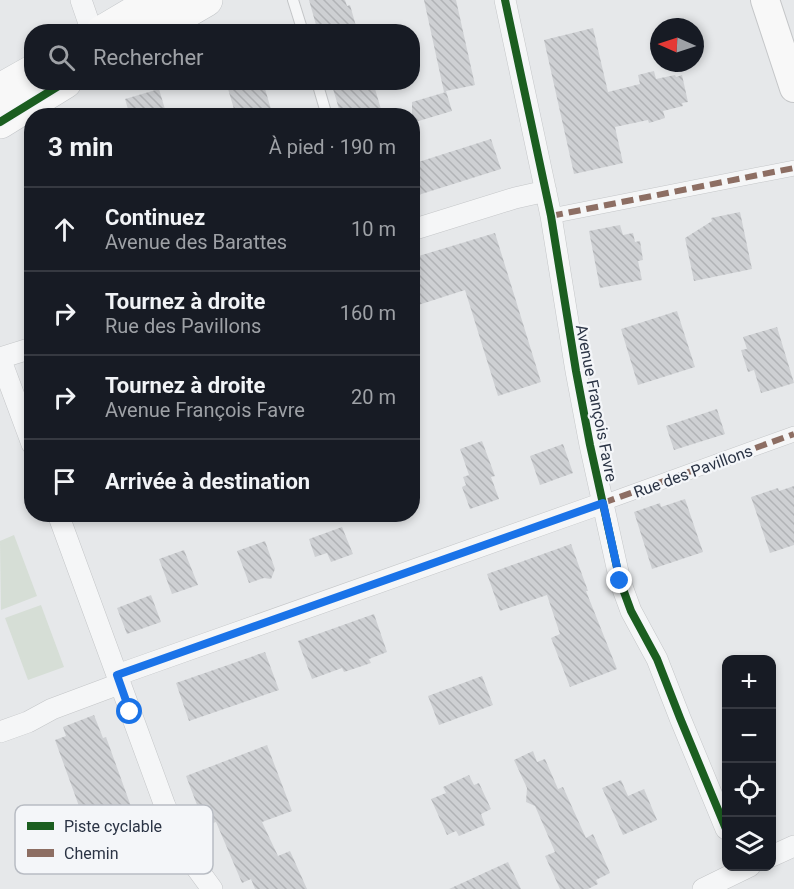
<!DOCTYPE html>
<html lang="fr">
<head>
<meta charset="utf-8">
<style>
	body { margin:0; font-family:Roboto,sans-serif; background:#242831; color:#f1f3f6 }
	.controls { position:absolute; right:18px; bottom:18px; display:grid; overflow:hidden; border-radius:12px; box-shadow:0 3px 9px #0003 }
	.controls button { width:54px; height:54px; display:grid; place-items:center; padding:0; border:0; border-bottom:2px solid #363941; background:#171b24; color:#f1f3f6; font:30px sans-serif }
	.compass { position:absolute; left:650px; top:18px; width:54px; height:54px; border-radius:50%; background:#171b24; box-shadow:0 3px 9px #0003; rotate:273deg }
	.stop { position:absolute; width:18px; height:18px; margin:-14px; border:4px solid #1a73e8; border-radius:50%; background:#fff }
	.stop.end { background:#1a73e8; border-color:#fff; box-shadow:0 2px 6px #0008 }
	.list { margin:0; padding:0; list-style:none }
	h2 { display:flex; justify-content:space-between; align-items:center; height:78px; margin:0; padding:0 24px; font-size:26px }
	h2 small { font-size:20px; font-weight:400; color:#9ea1a6 }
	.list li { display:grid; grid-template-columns:39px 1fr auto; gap:18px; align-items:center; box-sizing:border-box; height:84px; padding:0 24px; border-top:2px solid #363941 }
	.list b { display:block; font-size:22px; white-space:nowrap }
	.list p { margin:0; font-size:20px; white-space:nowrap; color:#9ea1a6 }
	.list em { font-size:20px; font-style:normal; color:#9ea1a6 }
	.icon { flex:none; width:33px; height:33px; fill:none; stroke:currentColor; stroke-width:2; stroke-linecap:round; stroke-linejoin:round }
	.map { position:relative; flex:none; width:794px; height:889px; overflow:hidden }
	.search { position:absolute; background:#171b24; box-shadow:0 3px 9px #0003; left:24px; top:24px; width:396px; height:66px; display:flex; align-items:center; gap:15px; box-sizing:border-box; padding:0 21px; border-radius:24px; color:#9ea1a6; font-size:22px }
	.panel { position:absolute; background:#171b24; box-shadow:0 3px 9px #0003; left:24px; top:108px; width:396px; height:414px; border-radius:24px }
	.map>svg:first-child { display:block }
	.garden { fill:#d6ded6 }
	.building { fill:url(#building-back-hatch) }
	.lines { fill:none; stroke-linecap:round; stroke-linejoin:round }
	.service-casing { stroke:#c4c6c8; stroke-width:12 }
	.pedestrian-casing { stroke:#c4c6c8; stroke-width:16 }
	.minor-casing { stroke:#c4c6c8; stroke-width:22 }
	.secondary-casing { stroke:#c4c6c8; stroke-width:30 }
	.primary-casing { stroke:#c2c5c8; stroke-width:34 }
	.service { stroke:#f5f6f7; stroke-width:10 }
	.pedestrian { stroke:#f5f6f7; stroke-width:15 }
	.minor { stroke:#f5f6f7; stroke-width:21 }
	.secondary { stroke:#f8f8f8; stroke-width:28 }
	.primary { stroke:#f8f8f8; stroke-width:33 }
	.quiet { stroke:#8d6e63; stroke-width:6; stroke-dasharray:12 6; stroke-linecap:butt }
	.cycleway-casing { stroke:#f4f6f9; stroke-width:11 }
	.cycleway { stroke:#1b5e20; stroke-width:8 }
	.route { stroke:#1a73e8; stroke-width:8 }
	.labels { text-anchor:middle; stroke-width:4.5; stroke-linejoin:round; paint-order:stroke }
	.street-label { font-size:16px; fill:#2b3445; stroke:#f4f6f9 }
	.key { fill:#f4f6f9; stroke:#b8bcc3; stroke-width:1.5 }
	.key-label { font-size:16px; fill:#2b3445 }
</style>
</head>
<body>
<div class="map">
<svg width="794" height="889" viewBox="0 0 794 889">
	<defs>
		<pattern id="building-back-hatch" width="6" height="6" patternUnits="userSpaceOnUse" patternTransform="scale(1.5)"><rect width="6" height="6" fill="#ced0d3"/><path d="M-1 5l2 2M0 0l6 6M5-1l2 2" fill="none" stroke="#b1b3b6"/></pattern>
	</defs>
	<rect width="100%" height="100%" fill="#e6e8ea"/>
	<path class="garden" d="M14 535 37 596 1 610 0 541Z
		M41 605 64 667 28 680 5 618Z"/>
	<path class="building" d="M309 0H345L347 6 350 5 356 26H354L355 32H319L317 25H316Z
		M424 0H456L475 85 446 91 452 111 412 123V102L446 92H444Z
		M593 28 608 92 640 84 638 75 654 71 656 79 675 75 676 77 682 75 688 102 682 103 683 106 663 111 665 118 649 123 648 120 615 127 623 163 574 174 544 40Z
		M226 82H263L273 116H236Z
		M331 82H373L383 116H341Z
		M159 89 167 116H130L125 99Z
		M491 139 501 169 412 197V164Z
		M740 212 752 269 694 281 685 238 712 221 711 218Z
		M620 225 623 235 633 233 635 242 640 241 643 260 638 261 642 280 600 288 589 231Z
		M495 233 541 382 498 396 465 290 412 307V258Z
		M677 311 695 367 638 385 621 329Z
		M777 327 794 383 761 393 754 370 748 372 741 350 747 349 743 337Z
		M717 409 725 434 674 450 666 426Z
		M482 441 495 476 491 477 499 499 470 509 462 487 466 485 463 477 469 475 460 449Z
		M563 444 573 473 540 485 530 456Z
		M794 486V545L770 553 751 497 778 488 779 491Z
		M685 499 703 552 652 569 634 512 660 503 661 507Z
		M342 527 353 554 331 562 327 553 315 557 309 539Z
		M265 541 275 569 271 579 264 578 249 583 237 551Z
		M571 544 588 591H586L617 669 570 687 551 638 560 634 547 595 500 611 487 574Z
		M184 550 198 585 172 594 159 559Z
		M151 595 161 622 127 634 117 608Z
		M374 614 387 652 369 659 371 663 344 672 342 668 312 679 298 641Z
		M265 652 279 690 189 721 176 683Z
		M482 676 493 705 439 725 428 696Z
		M94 715 103 738 106 737 133 812 130 813 139 837 101 850 97 840 92 842 55 740 66 736 63 727Z
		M267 745 292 811 262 822 278 856 290 851 307 889H255L251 879 242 883 216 822 205 826 186 776Z
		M533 751 537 762 545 759 558 789 563 787 586 838 593 834 610 873 596 880 598 884 588 889H560L545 856 555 852 535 806 526 802 527 788 514 760Z
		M469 775 474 785 479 783 491 809 481 814 485 825 459 836 456 831 447 835 431 799 446 793 443 787Z
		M621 780 628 796 644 789 657 820 623 835 602 788Z
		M508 862 521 889H449Z"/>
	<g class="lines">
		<g class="service-casing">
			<path id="service" d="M293 0 303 32
				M317 82 327 116"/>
		</g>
		<g class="pedestrian-casing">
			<path id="pedestrian" d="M551 216 794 168
				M603 503 794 434"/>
		</g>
		<g class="minor-casing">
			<path id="minor" d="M81 0 92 32
				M505 0 551 216 576 371 590 445 620 581 631 611 657 659 680 718 726 829
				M412 230 515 198 546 191
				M0 358 32 444
				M0 358 32 348
				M58 514 165 806 193 863 212 889
				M117 675 603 503
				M0 732 28 722 52 709 119 684
				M772 856 794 846
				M703 889 750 866"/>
		</g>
		<g class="secondary-casing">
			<path id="secondary" d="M765 0 794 88"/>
		</g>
		<g class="primary-casing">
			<path id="primary" d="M102 32 156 0
				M151 32 206 0
				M0 90 32 72
				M0 122 65 82"/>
		</g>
		<use href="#service" class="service"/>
		<use href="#pedestrian" class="pedestrian"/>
		<use href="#minor" class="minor"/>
		<use href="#secondary" class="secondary"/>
		<use href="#primary" class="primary"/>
		<path class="quiet" d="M551 216 794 168
			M603 503 794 434"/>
		<g class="cycleway-casing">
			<path id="cycleway" d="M505 0 551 216 576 371 590 445 620 581 631 611 657 659 680 718 726 829
				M0 122 65 82"/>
		</g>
		<use href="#cycleway" class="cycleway"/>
	</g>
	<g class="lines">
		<path class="route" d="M130 712 117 675 603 503 620 581"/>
	</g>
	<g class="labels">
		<g class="street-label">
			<text transform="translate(597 403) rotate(79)" y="6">Avenue François Favre</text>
			<text transform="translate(693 471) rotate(-20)" y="6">Rue des Pavillons</text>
		</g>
	</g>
	<rect x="15" y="805" width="198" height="69" rx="9" class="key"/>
	<rect x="27" y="822" width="27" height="8" fill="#1b5e20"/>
	<rect x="27" y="849" width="27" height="8" fill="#8d6e63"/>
	<g class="key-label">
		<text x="64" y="832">Piste cyclable</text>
		<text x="64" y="859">Chemin</text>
	</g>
</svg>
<div class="controls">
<button>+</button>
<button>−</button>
<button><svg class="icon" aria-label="locate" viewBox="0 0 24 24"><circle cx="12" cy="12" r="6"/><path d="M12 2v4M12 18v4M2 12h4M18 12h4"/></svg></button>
<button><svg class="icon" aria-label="layers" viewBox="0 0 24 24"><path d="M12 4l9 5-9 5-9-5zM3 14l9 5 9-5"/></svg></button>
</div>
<svg class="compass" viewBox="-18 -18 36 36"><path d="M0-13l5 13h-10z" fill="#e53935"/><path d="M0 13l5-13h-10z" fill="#9ea1a6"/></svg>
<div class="stop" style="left:130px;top:712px"></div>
<div class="stop end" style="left:620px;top:581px"></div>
<div class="search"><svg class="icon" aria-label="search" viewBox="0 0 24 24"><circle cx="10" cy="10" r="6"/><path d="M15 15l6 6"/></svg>Rechercher</div>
<section class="panel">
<h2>3 min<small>À pied · 190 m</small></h2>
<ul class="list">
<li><svg class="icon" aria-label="ahead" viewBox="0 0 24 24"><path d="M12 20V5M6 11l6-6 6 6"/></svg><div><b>Continuez</b><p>Avenue des Barattes</p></div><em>10 m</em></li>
<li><svg class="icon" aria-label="right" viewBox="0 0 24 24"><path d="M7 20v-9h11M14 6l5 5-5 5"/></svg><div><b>Tournez à droite</b><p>Rue des Pavillons</p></div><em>160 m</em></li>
<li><svg class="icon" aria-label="right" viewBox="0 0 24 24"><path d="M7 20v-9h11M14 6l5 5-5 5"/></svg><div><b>Tournez à droite</b><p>Avenue François Favre</p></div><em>20 m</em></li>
<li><svg class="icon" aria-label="arrive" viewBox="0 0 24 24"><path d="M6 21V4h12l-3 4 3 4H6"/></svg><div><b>Arrivée à destination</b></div></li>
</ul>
</section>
</div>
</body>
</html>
